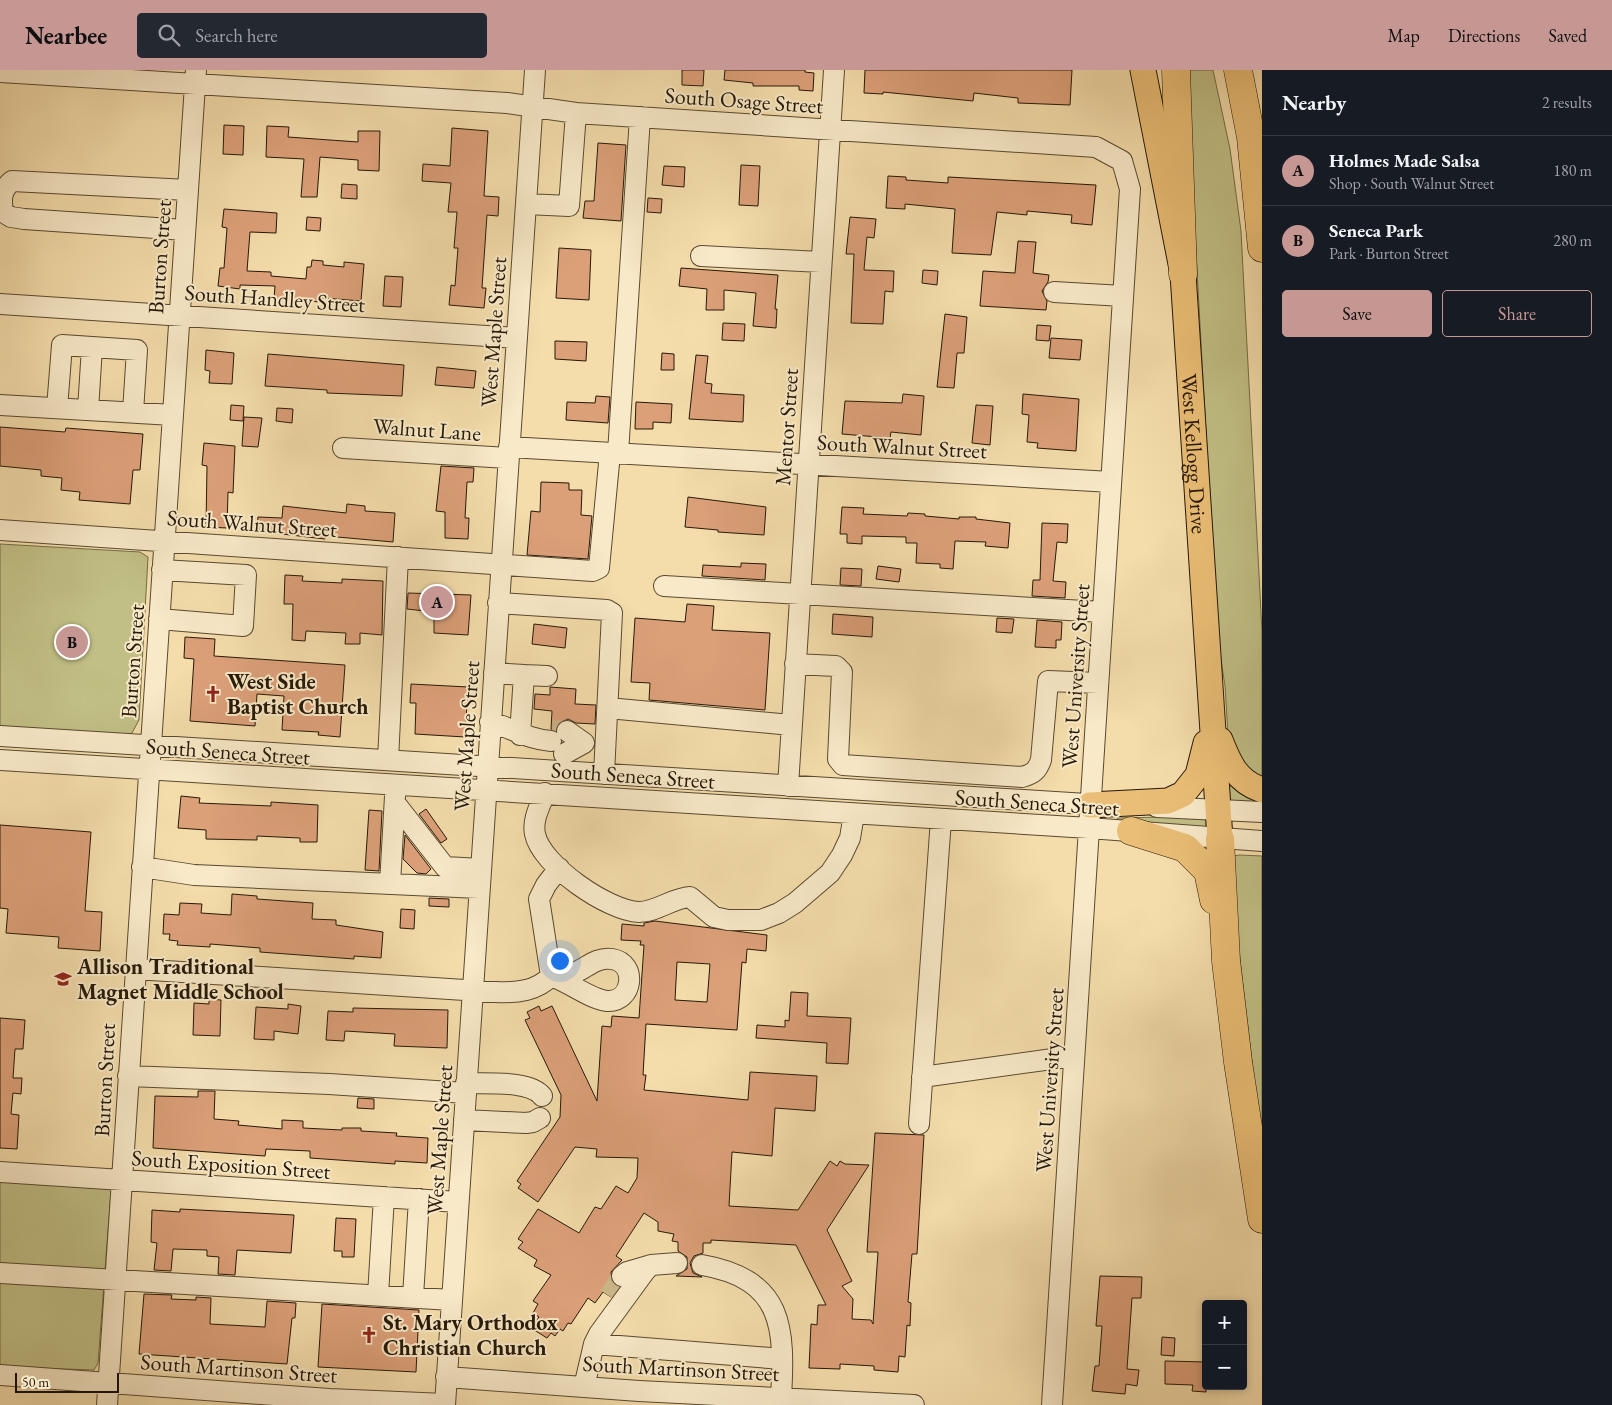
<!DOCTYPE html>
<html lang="en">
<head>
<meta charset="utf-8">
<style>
	body { margin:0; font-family:"EB Garamond",serif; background:#242831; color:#f1f3f6 }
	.controls { position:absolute; right:15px; bottom:15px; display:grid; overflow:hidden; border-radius:5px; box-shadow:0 2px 8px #0003 }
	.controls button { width:45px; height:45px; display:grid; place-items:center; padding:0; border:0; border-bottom:1px solid #363941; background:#171b24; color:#f1f3f6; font:25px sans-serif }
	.scale { position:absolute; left:15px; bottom:12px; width:104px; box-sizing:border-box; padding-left:5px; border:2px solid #261808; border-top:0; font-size:14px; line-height:18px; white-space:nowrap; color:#261808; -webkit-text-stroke:4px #f8e9c8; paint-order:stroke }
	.you { position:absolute; left:559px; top:890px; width:18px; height:18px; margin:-12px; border:4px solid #fff; border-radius:50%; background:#1a73e8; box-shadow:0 0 0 8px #1a73e833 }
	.badge { display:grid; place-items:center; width:32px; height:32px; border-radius:50%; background:#c59692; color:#111; font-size:16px; font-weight:700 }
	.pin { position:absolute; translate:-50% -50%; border:2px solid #fff; box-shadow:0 1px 5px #0006 }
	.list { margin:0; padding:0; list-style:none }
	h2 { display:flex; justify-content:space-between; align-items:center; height:65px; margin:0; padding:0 20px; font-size:21px }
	h2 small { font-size:16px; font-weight:400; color:#9ea1a6 }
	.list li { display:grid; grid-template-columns:32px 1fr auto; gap:15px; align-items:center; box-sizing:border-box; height:70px; padding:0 20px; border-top:1px solid #363941 }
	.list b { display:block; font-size:19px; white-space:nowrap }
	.list p { margin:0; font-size:16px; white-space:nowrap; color:#9ea1a6 }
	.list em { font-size:16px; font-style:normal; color:#9ea1a6 }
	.actions { display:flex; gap:10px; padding:15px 20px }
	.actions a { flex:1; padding:11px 0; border:1px solid #c59692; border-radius:5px; text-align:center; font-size:18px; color:#c59692 }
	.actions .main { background:#c59692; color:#111 }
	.icon { flex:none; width:28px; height:28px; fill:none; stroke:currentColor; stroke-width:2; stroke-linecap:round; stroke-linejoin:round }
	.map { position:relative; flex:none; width:1262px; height:1335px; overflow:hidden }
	header { display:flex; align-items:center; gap:30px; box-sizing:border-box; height:70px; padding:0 25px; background:#c59692; color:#111 }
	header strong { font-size:24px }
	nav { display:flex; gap:28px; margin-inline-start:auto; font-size:18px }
	.search { width:350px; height:45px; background:#242831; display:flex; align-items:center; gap:12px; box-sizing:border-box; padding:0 18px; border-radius:5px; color:#9ea1a6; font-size:19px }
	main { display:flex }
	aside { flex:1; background:#171b24 }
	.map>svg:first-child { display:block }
	.green { fill:#c1bf85; stroke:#746c46 }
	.building { fill:#dca079; stroke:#261808; fill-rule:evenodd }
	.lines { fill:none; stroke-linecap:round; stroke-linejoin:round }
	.minor-tunnel { stroke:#cbb68a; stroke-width:20; stroke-dasharray:20 10; stroke-linecap:butt }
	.minor-casing { stroke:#5a4931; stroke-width:22 }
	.major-casing { stroke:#261808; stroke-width:27 }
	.highway-casing { stroke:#261808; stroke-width:29 }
	.minor { stroke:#f8e9c8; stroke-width:20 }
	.major { stroke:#eabe76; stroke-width:25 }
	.highway { stroke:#eabe76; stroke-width:28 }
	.labels { text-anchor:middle; stroke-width:4; stroke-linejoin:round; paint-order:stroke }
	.street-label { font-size:22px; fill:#261808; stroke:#f8e9c8 }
	.poi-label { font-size:22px; font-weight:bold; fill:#261808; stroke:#f8e9c8; text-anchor:start }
</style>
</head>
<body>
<header>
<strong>Nearbee</strong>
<div class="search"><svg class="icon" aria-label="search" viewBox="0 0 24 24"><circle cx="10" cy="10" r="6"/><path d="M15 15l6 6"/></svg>Search here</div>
<nav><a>Map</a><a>Directions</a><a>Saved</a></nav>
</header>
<main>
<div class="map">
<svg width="1262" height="1335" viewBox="0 0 1262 1335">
	<rect width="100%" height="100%" fill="#f4ddab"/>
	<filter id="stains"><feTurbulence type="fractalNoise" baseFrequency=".004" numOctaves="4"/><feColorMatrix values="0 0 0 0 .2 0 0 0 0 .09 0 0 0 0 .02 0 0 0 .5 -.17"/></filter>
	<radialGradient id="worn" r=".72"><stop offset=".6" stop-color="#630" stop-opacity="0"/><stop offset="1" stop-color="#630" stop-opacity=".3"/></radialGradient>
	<path class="green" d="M1186 0H1213L1230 79 1241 161 1262 562V712L1250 708 1228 664 1225 616 1217 563Z
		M0 474 140 482 148 487 139 650 132 663 124 666 0 659Z
		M1225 710 1261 733 1227 730Z
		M1208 746 1209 760H1184L1118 750 1117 748Z
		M1239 785 1262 786V1077L1228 787Z
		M0 1109 107 1115 111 1122 98 1293 94 1300 0 1297Z"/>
	<path class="building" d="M682 0H704L703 16 682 15Z
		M725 0H805V2L814 3 813 21 799 20V16H753V13L724 10Z
		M865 0H1072L1070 35 1018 33V28L974 23 973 31 883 22V24L864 23Z
		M224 55 244 56 243 85 223 84Z
		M267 56 289 57 288 67 358 72V61H380L379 101 358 100V90L320 87 317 127H301L304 89 266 87Z
		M452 58 488 61 484 126 499 127 498 146 487 145 482 218H486L484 238 449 235 451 215 455 216 458 178H454L457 142H448L451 113 422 111 423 94 450 96Z
		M598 73 626 75 621 151 583 148 585 131H594Z
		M741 95 760 96 758 136 739 135Z
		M664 96 685 97 684 117 662 115Z
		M888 106 906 107V110L948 113V107L1096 115 1092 155 1071 153 1072 145 1027 141V145L997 142 991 185 952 183 955 139 905 134V139L886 138Z
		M342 114 357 115V129L341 128Z
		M648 128 662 129 661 143 647 142Z
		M224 139 277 143 276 163 250 162 247 201 271 202V206L306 209 307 197H311L312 190 323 191V195L344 197V192L364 194 361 231 323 228 322 232 274 229 275 216 240 215V219L218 216 220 198H224L227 158 222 157Z
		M307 147 321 148 320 161 306 160Z
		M850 147 876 149 874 168 867 167 864 200 894 201 893 222 885 221 883 254 851 253 854 184H846Z
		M1018 171 1036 172 1033 203 1049 205 1048 212 1042 221 1047 231 1046 240 980 236 983 201 1015 203Z
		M559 178 591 180 589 230 556 228Z
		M681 198 778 205 775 239H777L776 258 753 256 756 223 724 220V240H706L707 219 679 216Z
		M923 200 938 201 937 215 922 213Z
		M385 206 403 207 401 237 383 236Z
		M945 244 967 247 964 283H957L954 318 937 317Z
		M723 253 745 254 744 271 722 270Z
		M1037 255 1051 256 1049 271 1036 270Z
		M1051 268 1082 270 1080 290 1049 288Z
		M555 271 587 272 586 291 555 289Z
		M206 280 234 283 232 314 209 313 210 301 205 300Z
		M662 283 674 284V300H661Z
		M268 284 404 295 402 326 327 323V320L265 316Z
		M696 285 708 286 705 313 712 314 711 323 744 325 743 352 689 349Z
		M437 297 476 301 474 318 435 315Z
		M903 324 924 326 921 365 891 362 890 368 842 364 845 331 902 333Z
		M1023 324 1079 329 1076 381 1037 378 1038 373 1027 372 1029 345 1022 344Z
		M596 326 610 327 608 353 566 350 567 332 595 333Z
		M636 332 672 334 671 353 653 352V359H635Z
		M231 335 244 336 243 351 230 350Z
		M976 335 993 336 990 375 972 373Z
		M277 338 293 339 292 353 276 351Z
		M244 347 262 348 258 377 242 376Z
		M0 357 65 362 66 358 143 364 140 400H133L130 434 79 430 80 422 61 420 62 408 41 406V400L0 396Z
		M204 373 235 376 233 423 228 422 227 458 206 457 207 396 202 395Z
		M441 396 474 398 473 412H467L465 448H469L468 469 445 468V442L436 441Z
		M541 412 569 413V420H582L581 445 592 446 588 489 527 485 531 441 540 442Z
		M688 427 766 437 764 465 718 462V460L685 457Z
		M347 434 365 436V441L395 443 393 472 326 466 325 469 282 464V460H257L258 447 282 448 283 436 346 443Z
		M842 437 864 438 863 444 907 446 908 443 925 444V446L959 449V447H976V449L1010 453 1008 478 985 476 986 472 955 471 953 499 940 498V494L916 493 917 473H906V467L862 466V474L847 473V464H840Z
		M1042 453 1068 454 1067 473 1057 472 1053 511 1066 512 1065 528 1032 526 1033 510H1040Z
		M741 493 766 494 765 510 702 506 703 495 741 497Z
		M878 496 901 499 899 512 876 509Z
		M841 498 862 499 861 516 840 515Z
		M285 505 303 506 302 511 342 513V509L383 511 382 565 360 563V574H345L346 563 306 561 305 571 292 570 293 534H284Z
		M408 523 471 525 468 565 434 563V542L407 539Z
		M687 534 714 536 712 560 770 563 765 640 649 630 650 613 631 612 635 548 685 552Z
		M833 544 873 547 872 567 832 564Z
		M997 548 1014 549 1012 563 996 562Z
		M1037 550 1062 552 1061 570H1056V578L1035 577Z
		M534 554 567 558 565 578 532 574Z
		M185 567 215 569 214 586 345 595 340 667 318 665 319 662 282 660 284 626 257 624 255 656 190 651 194 589 184 588Z
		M411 614 468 617 465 667 415 664 416 633H410Z
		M550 617 576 619 575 634 596 635 595 654 576 653 568 649 558 654 555 660 551 659 552 641 534 639 535 624 550 625Z
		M181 726 200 728 199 733 271 736V732L318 735 317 772H300V768L257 766V770L206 769V760L178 758Z
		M426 739 447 769 441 773 419 744Z
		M369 740 382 741 379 801 365 800Z
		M0 755 91 762 85 841 102 842 100 881 58 878 59 867 6 863 8 839 0 838Z
		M405 765 431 799 426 804 417 803 403 789Z
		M232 824 257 826V829L313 833 312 849 336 850V855L383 862 381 888 354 886V889L260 882V878L210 874V877L177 875 178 871 169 870 170 864H163L164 844 179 845 180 833 202 834 201 843 231 845Z
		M429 828 449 829V837L429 836Z
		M401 839 415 840 414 859 400 858Z
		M655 851 767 865 766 881 747 879 746 893 742 892 737 960 646 954 643 1005H646L644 1020 748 1030 750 1002 817 1006 815 1041 775 1038 772 1086 732 1082 729 1136 798 1140 830 1091 837 1096 840 1091 845 1094 869 1095 827 1160 852 1211 842 1216 853 1229 852 1249 871 1250 873 1254 878 1182H867L875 1063 924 1065 917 1184H912L908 1232 911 1233 910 1256 907 1255 905 1287 899 1286 898 1302 874 1300V1296L840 1294V1299L809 1298 811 1254 817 1255 818 1235H826L796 1175 711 1170V1173H703V1183L694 1186 690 1193 693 1203 702 1207 676 1206 687 1199V1187L678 1181V1172L672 1171 674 1164 658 1161V1152L644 1143 616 1186 622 1190 611 1202 612 1213 618 1217 611 1227 603 1222 595 1233 588 1228 571 1254 568 1253 563 1261 560 1259 555 1266 551 1263 547 1268 531 1258 539 1247 533 1243 538 1234 533 1231 551 1205 534 1196 537 1190 518 1178 523 1172 518 1169 538 1139 579 1163 595 1137 601 1139 616 1116 628 1123 637 1108 638 1088 596 1087 597 1079 575 1077 538 1132 518 1118 521 1114 517 1111 560 1047 561 1025 525 950 530 948 527 942 539 936 541 941 552 936 597 1031 602 956 611 957 612 946 639 948 644 875H640L641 871 621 870 622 854 644 856V853ZM677 892 710 894 707 932 675 930Z
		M791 922 808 923 807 946 851 948 848 994 826 993 827 973 756 968 757 955 785 957V950L789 951Z
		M209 929 221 930 220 966 193 965 194 933 209 934Z
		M288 934 301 936 298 964 274 961V970L254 969 256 937 288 939Z
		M353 938 448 940 447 978 394 976 395 964 345 961 344 971 326 970 328 941 353 942Z
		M0 948 25 950 23 979H15L13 1008H22L21 1024 13 1023 11 1044 19 1045 17 1079 0 1078Z
		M198 1021H215L214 1049 239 1051 238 1055 282 1059V1050L303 1051V1058L342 1060V1058H361V1061L397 1063 396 1066 428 1068 427 1093 395 1091V1094L310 1088V1081L266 1079 265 1086 153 1078 155 1026 198 1027Z
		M358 1028 374 1029V1039L357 1038Z
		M180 1139 294 1145 291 1183 237 1180 235 1205 218 1204 219 1187 207 1186V1180L173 1179 171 1201 154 1200 157 1173 151 1172 152 1140 180 1142Z
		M336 1148 356 1149 354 1187H342V1181H334Z
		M1100 1206 1142 1207 1141 1228H1132L1127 1299 1139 1300 1137 1316 1126 1314 1125 1324 1092 1321 1095 1296H1099L1102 1256H1096Z
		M144 1224 172 1225 171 1229 196 1230V1227L211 1228 210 1254 265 1257 267 1231 296 1233 295 1248H292L287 1294 139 1284Z
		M322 1234 419 1240 416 1302 318 1297Z
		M1162 1267 1175 1268 1174 1286 1161 1285Z
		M1165 1291 1206 1292V1322L1192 1321 1193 1315 1165 1314Z"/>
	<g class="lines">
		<path class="minor-tunnel" d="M552 660 567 661
			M609 1226 622 1206"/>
		<g class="minor-casing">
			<path id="minor" d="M0 2 507 33 576 43 1096 77 1122 91 1130 119 1052 1335
				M526 134 569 136 576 43
				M185 160 24 149 11 147 3 142C1 129 1 120 12 111L188 120
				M701 186 821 192
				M1054 222 1123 226
				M0 234 517 268
				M0 335 173 345
				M57 338 62 275 137 280 133 342
				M88 340 92 277
				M509 377 1111 412
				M343 378 508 388
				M618 383 640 47
				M0 460 593 501 599 498 610 383
				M664 516 1102 542
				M498 533 607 540 612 543 604 704
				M159 549 243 556 246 505 162 500
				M795 594 836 596 842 602 838 689 843 695 1022 707C1033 704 1037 701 1041 690L1048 611 1098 613
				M494 603 524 605 520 665
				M524 605 547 606
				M608 638 791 655
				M490 652C512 658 527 669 551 671
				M0 666 1103 735
				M564 684 584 673 567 661
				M0 690 1089 758 1262 771
				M388 690 398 487
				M788 716 834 0
				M545 723C540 736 532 750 535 764 541 795 608 841 639 842 657 842 672 828 690 827L714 847 728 850H761L779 843 795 833 830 803 842 785 850 768 854 744
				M395 733 445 797 481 799
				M1157 737 1262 742
				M142 797 194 805 479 818
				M390 814 395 726
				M135 899 496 922C517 923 537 921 551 906L539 829 546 815 559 798
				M551 902C556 903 561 905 566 905 582 904 593 886 612 889 638 893 633 933 607 931 590 929 569 912 551 906
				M128 1006 329 1014 466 1023
				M922 1007 1074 986
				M466 1013C486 1014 530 1010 542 1026
				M464 1050 526 1053 533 1052 540 1048
				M919 1054 941 749
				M0 1102 458 1132
				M702 1195C784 1209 785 1258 781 1328
				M0 1203 452 1230
				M622 1206 627 1202 651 1195
				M378 1225 384 1127
				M413 1227 419 1129
				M594 1274 599 1264 645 1201 651 1195 677 1193
				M0 1305 329 1329 445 1334
				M446 1307 639 1321 914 1335
				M584 1317 594 1274 782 1289
				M107 1335 196 0
				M445 1335 535 0"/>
		</g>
		<g class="major-casing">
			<g id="major">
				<path id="s1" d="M1143 0 1183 204 1220 769"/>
				<path d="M1220 670C1229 693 1236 711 1262 720"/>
				<path d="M1090 735 1168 731 1183 724 1198 705 1206 673"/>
			</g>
		</g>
		<g class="highway-casing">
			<path id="highway" d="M1176 0 1183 204
				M1238 0 1251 67 1262 178
				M1131 761 1185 778 1208 801 1214 830
				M1220 769 1226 891 1238 992 1262 1149"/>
		</g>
		<use href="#minor" class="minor"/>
		<use href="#major" class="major"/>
		<use href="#highway" class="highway"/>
	</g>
	<defs>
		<g id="church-bare" transform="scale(1.35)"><path d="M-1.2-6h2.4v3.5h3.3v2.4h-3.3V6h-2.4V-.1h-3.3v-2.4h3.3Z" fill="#8f2418" stroke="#f8e9c8" stroke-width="2.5" paint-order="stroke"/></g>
		<g id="school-bare" transform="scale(1.35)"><path d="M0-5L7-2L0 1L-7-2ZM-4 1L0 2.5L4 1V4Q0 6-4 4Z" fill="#8f2418" stroke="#f8e9c8" stroke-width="2.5" paint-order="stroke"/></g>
	</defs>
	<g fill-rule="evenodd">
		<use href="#church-bare" x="213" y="624"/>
		<use href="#school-bare" x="63" y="909"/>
		<use href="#church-bare" x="369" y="1265"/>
	</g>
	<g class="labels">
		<g class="street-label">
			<text transform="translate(744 30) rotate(4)" y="8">South Osage Street</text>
			<text transform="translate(159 187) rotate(-86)" y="8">Burton Street</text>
			<text transform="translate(275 228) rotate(4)" y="8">South Handley Street</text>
			<text transform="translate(493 262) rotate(-86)" y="8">West Maple Street</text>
			<text transform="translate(786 357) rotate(-86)" y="8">Mentor Street</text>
			<text transform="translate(427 359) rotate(4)" y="8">Walnut Lane</text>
			<text transform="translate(902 376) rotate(3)" y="8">South Walnut Street</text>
			<text dy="8" stroke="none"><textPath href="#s1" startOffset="388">West Kellogg Drive</textPath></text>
			<text transform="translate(252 453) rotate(4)" y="8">South Walnut Street</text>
			<text transform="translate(132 591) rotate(-86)" y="8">Burton Street</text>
			<text transform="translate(1075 606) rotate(-86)" y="8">West University Street</text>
			<text transform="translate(466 666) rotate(-86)" y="8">West Maple Street</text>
			<text transform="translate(228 681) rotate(4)" y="8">South Seneca Street</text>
			<text transform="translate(633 705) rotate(4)" y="8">South Seneca Street</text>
			<text transform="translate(1037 732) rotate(4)" y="8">South Seneca Street</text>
			<text transform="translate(104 1010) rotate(-87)" y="8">Burton Street</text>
			<text transform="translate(1049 1010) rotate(-86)" y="8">West University Street</text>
			<text transform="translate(439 1070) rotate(-86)" y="8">West Maple Street</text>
			<text transform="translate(231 1094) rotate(4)" y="8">South Exposition Street</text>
			<text transform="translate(239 1298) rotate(4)" y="8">South Martinson Street</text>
			<text transform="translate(681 1298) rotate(3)" y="8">South Martinson Street</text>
		</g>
		<g class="poi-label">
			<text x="227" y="619">West Side<tspan x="227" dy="25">Baptist Church</tspan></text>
			<text x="77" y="904">Allison Traditional<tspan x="77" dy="25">Magnet Middle School</tspan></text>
			<text x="383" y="1260">St. Mary Orthodox<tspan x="383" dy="25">Christian Church</tspan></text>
		</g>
	</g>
	<rect width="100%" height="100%" filter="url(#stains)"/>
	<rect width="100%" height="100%" fill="url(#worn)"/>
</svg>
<div class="controls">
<button>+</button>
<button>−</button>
</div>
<div class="scale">50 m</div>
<div class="you"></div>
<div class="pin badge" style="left:437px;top:532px">A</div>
<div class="pin badge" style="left:72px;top:572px">B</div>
</div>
<aside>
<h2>Nearby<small>2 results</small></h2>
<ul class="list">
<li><span class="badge">A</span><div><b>Holmes Made Salsa</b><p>Shop · South Walnut Street</p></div><em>180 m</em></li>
<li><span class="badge">B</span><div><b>Seneca Park</b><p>Park · Burton Street</p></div><em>280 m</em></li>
</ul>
<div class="actions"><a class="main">Save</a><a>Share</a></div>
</aside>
</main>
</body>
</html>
